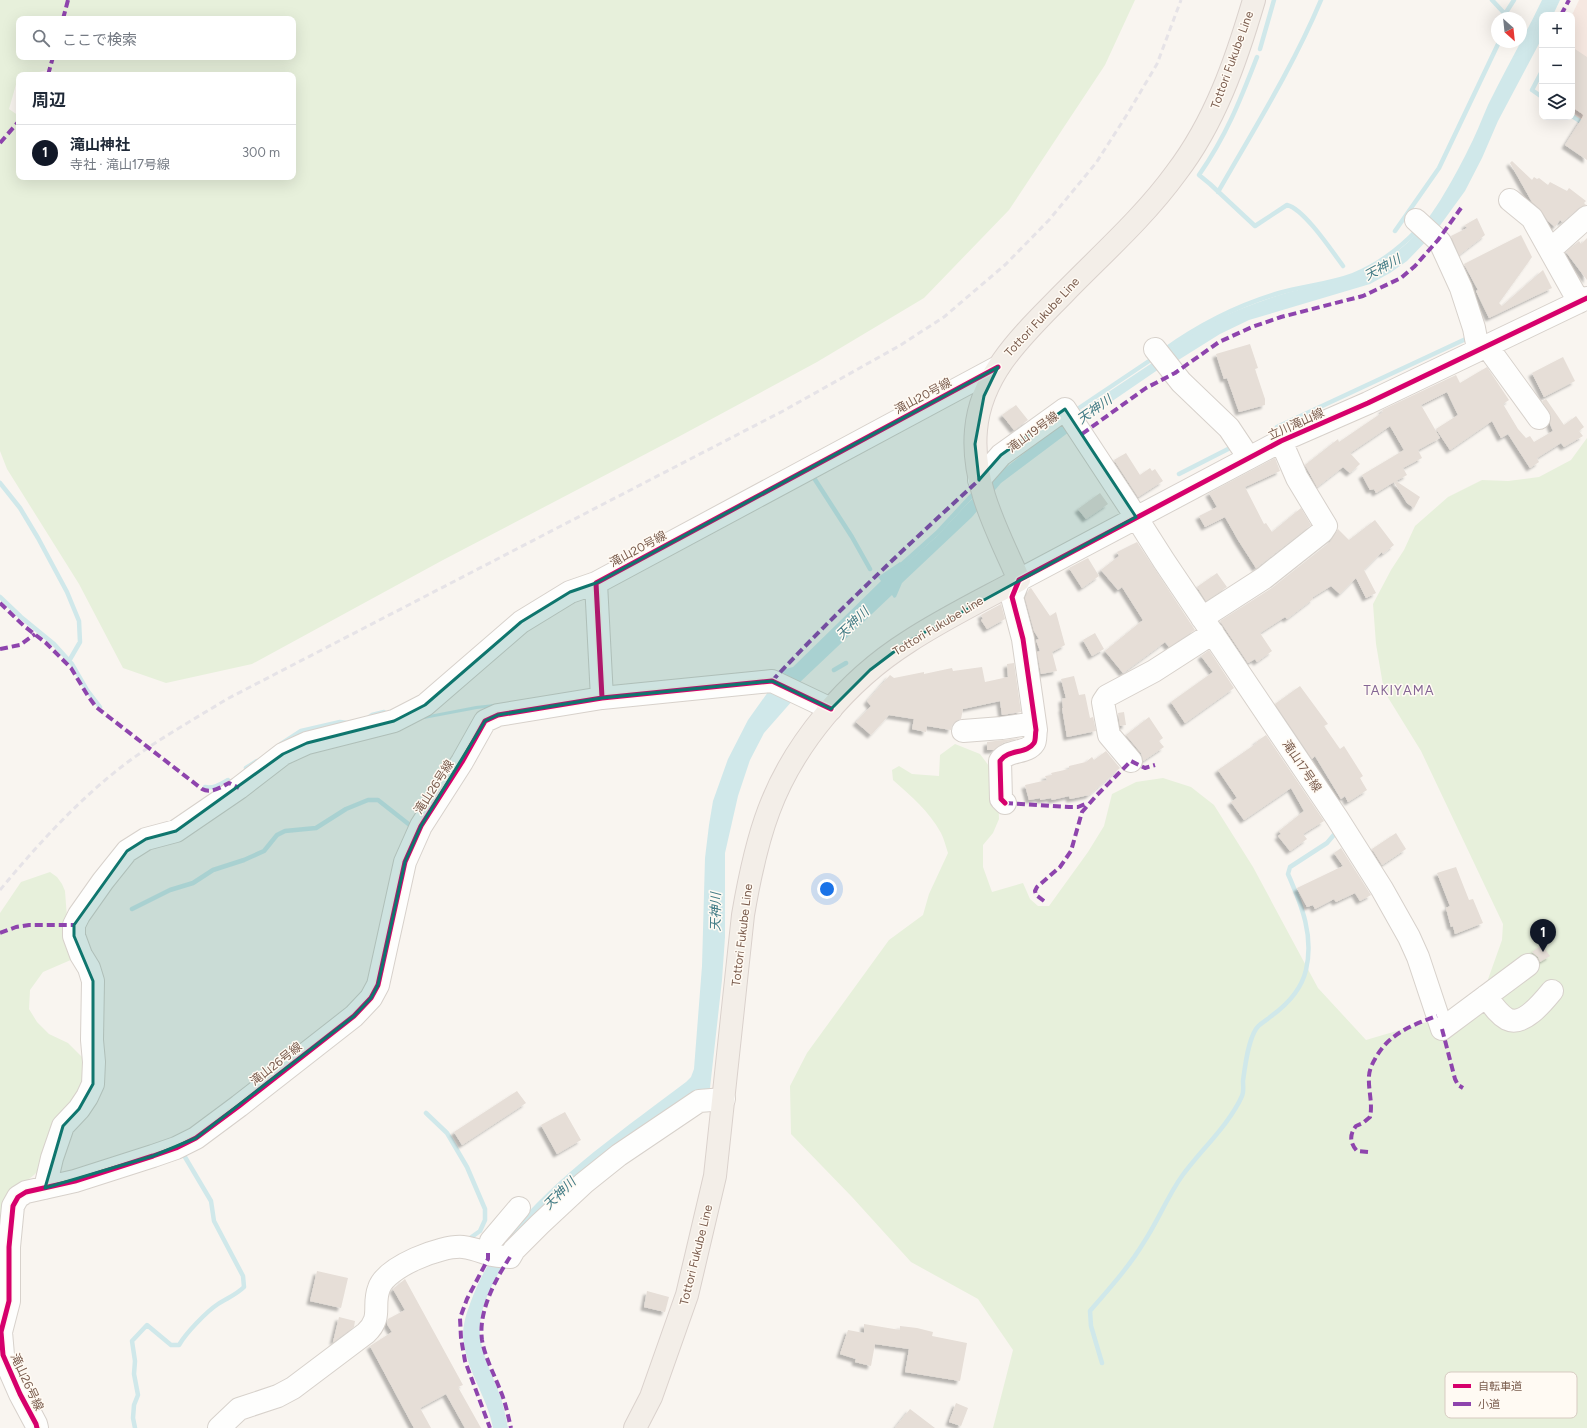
<!DOCTYPE html>
<html lang="ja">
<head>
<meta charset="utf-8">
<style>
	body { margin:0; font-family:Figtree,"Noto Sans JP",sans-serif; background:#f6f6f7; color:#1f2937 }
	.controls { position:absolute; right:12px; top:12px; display:grid; overflow:hidden; border-radius:8px; box-shadow:0 4px 16px #0002 }
	.controls button { width:36px; height:36px; display:grid; place-items:center; padding:0; border:0; border-bottom:1px solid #e0e1e3; background:#fff; color:#1f2937; font:20px sans-serif }
	.compass { position:absolute; left:1491px; top:12px; width:36px; height:36px; border-radius:50%; background:#fff; box-shadow:0 4px 16px #0002; rotate:153deg }
	.you { position:absolute; left:827px; top:889px; width:14px; height:14px; margin:-10px; border:3px solid #fff; border-radius:50%; background:#1a73e8; box-shadow:0 0 0 6px #1a73e833 }
	.badge { display:grid; place-items:center; width:26px; height:26px; border-radius:50%; background:#111827; color:#fff; font-size:13px; font-weight:700 }
	.pin { position:absolute; translate:-50% -33px; filter:drop-shadow(0 1px 2px #0008) }
	.pin::after { content:''; position:absolute; top:21px; width:14px; height:12px; background:inherit; clip-path:polygon(0 0,100% 0,50% 100%) }
	.list { margin:0; padding:0; list-style:none }
	h2 { display:flex; justify-content:space-between; align-items:center; height:52px; margin:0; padding:0 16px; font-size:17px }
	h2 small { font-size:13px; font-weight:400; color:#747a83 }
	.list li { display:grid; grid-template-columns:26px 1fr auto; gap:12px; align-items:center; box-sizing:border-box; height:56px; padding:0 16px; border-top:1px solid #e0e1e3 }
	.list b { display:block; font-size:15px; white-space:nowrap }
	.list p { margin:0; font-size:13px; white-space:nowrap; color:#747a83 }
	.list em { font-size:13px; font-style:normal; color:#747a83 }
	.icon { flex:none; width:22px; height:22px; fill:none; stroke:currentColor; stroke-width:2; stroke-linecap:round; stroke-linejoin:round }
	.map { position:relative; flex:none; width:1587px; height:1428px; overflow:hidden }
	.search { position:absolute; background:#fff; box-shadow:0 4px 16px #0002; left:16px; top:16px; width:280px; height:44px; display:flex; align-items:center; gap:10px; box-sizing:border-box; padding:0 14px; border-radius:8px; color:#747a83; font-size:15px }
	.panel { position:absolute; background:#fff; box-shadow:0 4px 16px #0002; left:16px; top:72px; width:280px; height:108px; border-radius:8px }
	.map>svg:first-child { display:block }
	.commercial { fill:#f6e8e1 }
	.green { fill:#e7f0db; fill-rule:evenodd }
	.water { fill:#d0e8ea }
	.lines { fill:none; stroke-linecap:round; stroke-linejoin:round }
	.stream { stroke:#d0e8ea; stroke-width:4.5 }
	.building { fill:#e6ded7; filter:url(#shadow) }
	.minor-casing { stroke:#d7d1cb; stroke-width:24 }
	.major-casing { stroke:#dad1cc; stroke-width:24 }
	.minor { stroke:#fefefd; stroke-width:22 }
	.major { stroke:#f3eee8; stroke-width:22 }
	.rail { stroke:#e6e3e7; stroke-width:3; stroke-dasharray:6 4; stroke-linecap:butt }
	.quiet { stroke:#8e44ad; stroke-width:4; stroke-dasharray:8 4; stroke-linecap:butt }
	.cycleway-casing { stroke:#fffaf3; stroke-width:8 }
	.cycleway { stroke:#d6006c; stroke-width:5 }
	.marked { fill:#0f766e; fill-opacity:0.2; stroke:#0f766e; stroke-width:3; stroke-linejoin:round }
	.labels { text-anchor:middle; stroke-width:3; stroke-linejoin:round; paint-order:stroke }
	.street-label { font-size:12px; fill:#7a5c4d; stroke:#fffaf3 }
	.water-label { font-size:13px; font-style:italic; fill:#437c86; stroke:#fffaf3 }
	.neighbourhood-label { font-size:13px; letter-spacing:1px; fill:#846695; stroke:#fffaf3 }
	.key { fill:#fffaf3; stroke:#d7cbc1; stroke-width:1 }
	.key-label { font-size:11px; fill:#7a5c4d }
</style>
</head>
<body>
<div class="map">
<svg width="1587" height="1428" viewBox="0 0 1587 1428">
	<defs>
		<filter id="shadow"><feDropShadow dx="-3.5" dy="3.5" stdDeviation="1" flood-color="#0004"/></filter>
	</defs>
	<rect width="100%" height="100%" fill="#f9f5f0"/>
	<path class="commercial" d="M1579 0H1587V124L1572 115V15Z"/>
	<path class="green" d="M0 0H1135L1105 65 1009 210 924 298 817 362 680 436 443 560 252 664 166 683 123 668 79 584 7 469 0 451ZM19 19H293V57H19ZM47 70 59 73 62 75H293V177H19V116L9 109 17 81 19 80V75H28Z
		M1587 438V1428H993L1013 1350 978 1299 911 1262 852 1197 791 1134 790 1086 807 1053 889 940 923 915 929 894 948 853C946 847 944 839 941 833 929 811 911 796 893 780L892 770 899 766 912 774 939 776 940 755 955 744 980 754 995 774 998 792 999 819 993 833 983 845V867L992 892 1023 883 1030 899 1038 906H1049L1088 852 1104 826 1112 794 1136 782 1163 778 1191 787 1214 805 1253 867 1318 988 1366 1040 1444 1017 1486 985 1502 940 1503 924 1421 751 1384 691 1376 644 1373 604 1391 570 1404 550 1415 526 1448 497 1482 480 1508 481 1539 477 1571 460Z
		M50 872 57 877 62 884 65 891 68 931 73 959 43 972 30 990 29 1009 37 1022 49 1034 68 1043 89 1064 86 1085 41 1168 34 1175 15 1190 0 1312V913L21 882Z"/>
	<path class="water" d="M1542 0H1560L1553 15H1542V38L1498 121 1482 158 1465 191 1436 231 1407 261 1390 273 1370 284 1249 320 1220 334 1172 364 1162 367 1089 417 1001 483 972 517 902 583 896 597 894 598 892 595 798 684 793 700 764 733 750 760 738 796 725 853V937L722 980 710 1088 681 1108 505 1262C495 1279 485 1297 481 1316 475 1345 492 1371 501 1398 504 1408 506 1418 508 1428H493C488 1398 465 1369 463 1336 463 1321 468 1309 473 1296 507 1207 613 1138 686 1082L691 1077 694 1069 702 966 705 858 709 825 713 801 728 759 748 720 768 692 559 699 477 709 424 719V716L476 706 766 674 793 667 881 581 878 577 900 562 904 565 936 537 967 504 1000 472 1065 421 1155 361C1190 328 1238 308 1283 294 1306 287 1331 285 1353 276 1372 269 1393 256 1407 243 1430 222 1453 180 1467 152 1475 137 1481 121 1488 105 1505 70 1525 36 1542 0Z"/>
	<g class="lines">
		<path class="stream" d="M1492 0 1505 14
			M1508 18 1505 14 1514 0
			M1260 49 1274 0
			M1257 57C1240 101 1226 136 1199 175L1210 184 1255 226 1287 205C1304 209 1332 251 1343 266
			M1542 71 1532 90 1542 97
			M1572 116 1587 126
			M1218 192C1254 129 1293 67 1321 0
			M1395 231 1439 168 1499 42
			M1164 350C1199 325 1238 305 1279 293 1303 286 1329 284 1353 275 1378 265 1399 249 1418 229
			M1073 412 1155 357
			M1277 427 1470 337
			M1179 474 1234 446
			M814 478 852 537 870 569
			M0 483 20 508 38 538 67 592 79 621 80 642 69 661
			M899 567 937 533 976 491
			M0 597 21 617 54 644 72 664 87 690 100 707
			M834 670 846 663
			M368 718 372 715 384 712
			M281 744 301 731 340 722 348 723
			M246 768 257 761
			M205 787C213 789 221 784 228 780
			M132 909 170 890 193 883 213 870 244 860 264 851 277 835 285 831 316 828 346 809 368 800H378L411 826
			M426 1113 447 1133 467 1167 485 1209V1220L480 1231 466 1241
			M1102 1363 1091 1326 1090 1311C1109 1289 1129 1267 1144 1242 1158 1221 1167 1197 1182 1176 1200 1151 1229 1125 1242 1096 1244 1092 1243 1086 1243 1081 1245 1066 1248 1041 1256 1029 1259 1024 1266 1021 1270 1017 1287 1005 1301 991 1306 970 1314 936 1302 906 1288 874L1290 867 1327 843 1338 830
			M135 1428 133 1418 134 1405 138 1395 134 1374 135 1361 132 1341 147 1325 171 1345H179C186 1333 206 1312 218 1304 227 1298 236 1295 244 1287L243 1276 214 1221 211 1201 182 1152"/>
	</g>
	<path class="building" d="M1572 47 1587 57V160L1565 145 1584 115 1572 107Z
		M1512 161 1532 180 1534 177 1537 179 1539 178 1548 185 1550 182 1567 191 1569 188 1586 201 1584 203 1586 205 1579 208 1562 222 1560 220 1555 227 1548 221 1540 209 1532 202 1510 163Z
		M1477 218 1485 235 1459 255 1451 236 1467 228 1465 225Z
		M1521 235 1532 257 1499 303 1502 306 1543 270 1552 288 1489 318 1476 291 1478 290 1464 264Z
		M1587 238V280L1566 252 1579 241 1581 244Z
		M1250 344 1258 368 1255 369 1265 399V405L1239 412 1227 378 1224 379 1216 354Z
		M1563 357 1575 381 1544 397 1532 373Z
		M1487 367 1509 400 1503 404 1518 429 1526 438 1530 436 1534 442 1553 431 1550 424 1551 416 1542 401 1546 399 1564 425 1576 416 1584 427 1579 431 1583 436 1564 447 1561 443 1537 458 1539 462 1530 468 1508 434 1501 438 1492 421 1450 450 1436 429 1458 415 1447 392 1421 405 1440 438 1418 450 1422 458 1403 468 1407 475 1396 481 1420 497 1414 508 1407 503 1394 482 1376 493 1374 489 1370 490 1362 475 1404 450 1390 426 1350 453 1360 464 1350 473 1343 467 1317 487 1305 465 1338 439 1339 442 1383 412 1382 410 1456 375 1460 383Z
		M1016 405 1028 420 1014 430 1002 415Z
		M1126 453 1140 475 1150 468 1152 471 1155 469 1163 481 1138 497 1114 460Z
		M1275 458 1280 471 1245 487 1264 524 1266 523 1272 532 1301 508 1311 525 1256 568 1238 540 1225 517 1205 527 1199 516 1217 507 1209 493Z
		M1100 493 1108 504 1086 519 1078 509Z
		M1375 520 1394 545 1383 554 1382 552 1364 570 1376 593 1366 598 1356 578 1340 594 1331 586 1313 597V599L1287 619 1285 617 1260 633 1272 651 1257 662 1255 659 1248 663 1220 621 1272 588 1330 542 1338 529 1349 540Z
		M1137 542 1195 630 1169 647 1165 642 1123 673 1105 651 1143 620 1122 587 1118 590 1101 570 1119 556 1117 552Z
		M1088 558 1099 576 1082 588 1069 568Z
		M1217 573 1227 587 1206 601 1197 587Z
		M1031 588 1050 616 1056 612 1065 645 1052 652 1057 671 1041 674 1037 652 1040 651 1036 640 1039 639 1034 631 1025 598 1029 589Z
		M1001 604 1005 619 987 629 981 620 983 619 981 615Z
		M1095 633 1104 649 1092 656 1083 640Z
		M1209 650 1234 688 1185 723 1171 702 1213 672 1201 656Z
		M1014 663 1021 712 1002 715 1000 701 963 709 961 719 956 721 952 725 951 730 927 726 926 732 912 729 914 719 889 715 871 735 856 722 871 706 867 701 890 675 894 678 924 672V674L952 668 953 671 982 667 985 682 1008 677 1007 664Z
		M1074 676 1079 695 1085 694 1090 718 1093 717 1096 731 1067 737 1062 708H1063L1062 699 1066 698 1061 679Z
		M1300 686 1328 724 1324 726 1340 749 1344 746 1363 776 1360 778 1367 790 1348 802 1345 796 1341 799 1315 756 1312 759 1275 704Z
		M1124 712 1126 725 1120 726 1118 713Z
		M1149 717 1163 738 1159 741 1164 747 1143 761 1141 753 1126 735Z
		M1266 735 1324 821 1303 834 1307 839 1290 851 1278 836 1281 834 1279 831 1304 811 1291 788 1244 820 1231 802 1237 798 1218 770 1257 743 1256 742Z
		M1020 738 1003 743 994 750H987V742Z
		M1106 751 1120 768 1089 795 1070 799 1069 796 1052 800 1051 798 1040 800V798L1029 800 1025 785 1047 780 1045 776 1052 775 1051 773 1069 769V766L1086 762 1092 757 1094 760Z
		M1396 833 1406 849 1382 865 1372 849Z
		M1341 848 1371 895 1360 901 1355 893 1336 902 1334 899 1315 909 1313 905 1307 907 1297 888 1343 866 1334 853Z
		M1456 867 1469 900 1473 899 1483 923 1455 934 1453 926 1451 927 1446 908 1450 906 1437 873Z
		M1542 945 1550 956 1540 962 1538 957 1532 952Z
		M517 1091 526 1103 462 1145 454 1132Z
		M565 1112 581 1140 557 1154 541 1125Z
		M317 1271 348 1278 341 1308 310 1301Z
		M405 1279 463 1385 458 1387 481 1428H465L446 1394 420 1408 431 1428H414L370 1346 392 1332 387 1324 388 1319 405 1310 393 1289Z
		M647 1291 669 1297 665 1312 644 1307Z
		M339 1317 355 1321 354 1327 333 1342Z
		M864 1324 900 1330V1326L917 1328 933 1332 932 1336 967 1343 960 1381 905 1372 909 1349 875 1344 871 1366 855 1362 856 1359 840 1354 848 1330 864 1333Z
		M956 1403 968 1408 961 1426 949 1422Z
		M910 1409 935 1428H895Z"/>
	<g class="lines">
		<g class="minor-casing">
			<path id="minor" d="M1510 200 1532 218 1579 302
				M1416 220 1440 242 1461 288 1474 328 1478 349
				M1550 250 1587 217
				M1486 345 1539 418
				M1155 349 1181 382 1229 428 1249 458
				M979 480 1001 455 1065 409 1136 517 1164 561 1337 818 1382 889 1409 937 1418 957 1442 1029 1528 965
				M1202 618 1264 578 1322 532 1326 526 1297 478 1281 441
				M831 709 772 681 602 698 596 583 998 367
				M963 731 1002 728 1035 723
				M1131 761 1109 735 1103 702 1107 696 1154 671 1213 633
				M1005 803 1001 799 1000 761C1008 749 1027 754 1034 743 1036 740 1035 734 1036 730L1023 639 1012 597 1019 580 1281 441 1368 403 1587 298
				M1486 996C1492 1004 1498 1014 1507 1019 1523 1027 1543 1002 1552 991
				M45 1188 52 1158 63 1126 79 1109 87 1097 93 1084 94 1062 92 1040 93 981 89 968 81 955 74 936V925L79 915 103 881 127 851 146 839 176 831 239 788 283 754 307 743 394 721 425 705 521 622 570 592 596 583
				M488 1253 491 1241 519 1208
				M37 1428 36 1424 20 1394 3 1355 1 1332 9 1301V1247L13 1206 18 1197 26 1192 75 1181 153 1156 176 1148 196 1138 239 1106 354 1016 371 998 378 985 405 862 421 826 462 762 485 721 498 715 602 698
				M219 1428 239 1409 278 1396 293 1388 366 1333C383 1317 372 1306 379 1288 386 1267 441 1245 463 1247 473 1248 482 1252 492 1255 498 1256 504 1257 510 1257L514 1250 540 1224 584 1183 619 1155 699 1101 724 1099"/>
		</g>
		<g class="major-casing">
			<path id="major" d="M635 1428 651 1397 687 1295 715 1176 743 915C749 880 756 844 769 810 794 743 848 680 908 642 943 619 982 600 1019 580 998 532 971 484 976 430 981 372 1025 333 1064 293 1102 254 1144 217 1176 173 1215 122 1236 61 1254 0"/>
		</g>
		<use href="#minor" class="minor"/>
		<use href="#major" class="major"/>
		<path class="rail" d="M0 890C34 849 69 810 110 776 146 746 188 723 227 699L783 411 899 346 944 317 1006 264 1049 220 1096 163 1128 113 1157 64 1181 0"/>
		<path class="quiet" d="M1561 15 1569 0
			M63 19 68 0
			M48 75 53 57
			M0 143 19 121
			M1082 434 1146 388 1175 373 1219 342 1252 327 1281 317 1363 296 1401 278 1415 266 1438 240 1461 208
			M0 603 24 626 46 643 71 668 88 696 96 707 202 789C211 794 221 787 229 783L239 788
			M0 649 20 645 35 634
			M772 681C837 611 908 545 979 480
			M1005 803 1069 807H1078L1088 803
			M1044 901 1036 895 1035 891 1037 887 1060 867 1071 851 1082 812 1096 796 1131 761 1145 768 1155 765
			M0 933 16 927 29 925H74
			M1442 1029 1455 1079 1458 1085 1463 1088
			M1368 1152 1357 1151C1350 1143 1349 1135 1356 1126L1363 1123 1370 1117C1373 1103 1368 1090 1369 1076 1369 1071 1372 1064 1375 1059 1388 1034 1412 1025 1437 1016
			M488 1253V1259L467 1299 460 1318 461 1338 465 1361 490 1428
			M510 1257C495 1280 478 1312 482 1340 485 1358 495 1376 501 1392 506 1404 508 1416 511 1428"/>
		<g class="cycleway-casing">
			<path id="cycleway" d="M831 709 772 681 602 698 596 583 998 367
				M1005 803 1001 799 1000 761C1008 749 1027 754 1034 743 1036 740 1035 734 1036 730L1023 639 1012 597 1019 580 1281 441 1368 403 1587 298
				M37 1428 36 1424 20 1394 3 1355 1 1332 9 1301V1247L13 1206 18 1197 26 1192 75 1181 153 1156 176 1148 196 1138 239 1106 354 1016 371 998 378 985 405 862 421 826 462 762 485 721 498 715 602 698"/>
		</g>
		<use href="#cycleway" class="cycleway"/>
	</g>
	<path class="marked" d="M998 367 984 396 975 444 979 480 1001 455 1065 409 1136 517 907 642 870 670 831 709 772 681 602 698 498 715 485 721 421 826 405 862 378 985 371 998 354 1016 196 1138 153 1156 45 1188 63 1126 79 1109 93 1084V981L74 936V925L127 851 146 839 176 831 283 754 307 743 394 721 425 705 521 622 570 592 596 583Z"/>
	<g class="labels">
		<g class="street-label">
			<text transform="translate(1232 60) rotate(-70)" y="4">Tottori Fukube Line</text>
			<text transform="translate(1042 317) rotate(-47)" y="4">Tottori Fukube Line</text>
			<text transform="translate(923 396) rotate(-28)" y="4">滝山20号線</text>
			<text transform="translate(1296 424) rotate(-24)" y="4">立川滝山線</text>
			<text transform="translate(1033 432) rotate(-36)" y="4">滝山19号線</text>
			<text transform="translate(638 549) rotate(-28)" y="4">滝山20号線</text>
			<text transform="translate(938 626) rotate(-31)" y="4">Tottori Fukube Line</text>
			<text transform="translate(1302 766) rotate(56)" y="4">滝山17号線</text>
			<text transform="translate(434 787) rotate(-57)" y="4">滝山26号線</text>
			<text transform="translate(742 935) rotate(-83)" y="4">Tottori Fukube Line</text>
			<text transform="translate(276 1064) rotate(-38)" y="4">滝山26号線</text>
			<text transform="translate(696 1255) rotate(-76)" y="4">Tottori Fukube Line</text>
			<text transform="translate(27 1382) rotate(65)" y="4">滝山26号線</text>
		</g>
		<g class="water-label">
			<text transform="translate(1382 267) rotate(-28)" y="5">天神川</text>
			<text transform="translate(1094 409) rotate(-35)" y="5">天神川</text>
			<text transform="translate(852 623) rotate(-44)" y="5">天神川</text>
			<text transform="translate(715 912) rotate(-89)" y="5">天神川</text>
			<text transform="translate(559 1193) rotate(-45)" y="5">天神川</text>
		</g>
		<g class="neighbourhood-label">
			<text x="1399" y="695">TAKIYAMA</text>
		</g>
	</g>
	<rect x="1445" y="1372" width="132" height="46" rx="6" class="key"/>
	<rect x="1453" y="1384" width="18" height="4" fill="#d6006c"/>
	<rect x="1453" y="1402" width="18" height="4" fill="#8e44ad"/>
	<g class="key-label">
		<text x="1478" y="1390">自転車道</text>
		<text x="1478" y="1408">小道</text>
	</g>
</svg>
<div class="controls">
<button>+</button>
<button>−</button>
<button><svg class="icon" aria-label="layers" viewBox="0 0 24 24"><path d="M12 4l9 5-9 5-9-5zM3 14l9 5 9-5"/></svg></button>
</div>
<svg class="compass" viewBox="-18 -18 36 36"><path d="M0-13l5 13h-10z" fill="#e53935"/><path d="M0 13l5-13h-10z" fill="#747a83"/></svg>
<div class="you"></div>
<div class="pin badge" style="left:1543px;top:952px">1</div>
<div class="search"><svg class="icon" aria-label="search" viewBox="0 0 24 24"><circle cx="10" cy="10" r="6"/><path d="M15 15l6 6"/></svg>ここで検索</div>
<section class="panel">
<h2>周辺<small></small></h2>
<ul class="list">
<li><span class="badge">1</span><div><b>滝山神社</b><p>寺社 · 滝山17号線</p></div><em>300 m</em></li>
</ul>
</section>
</div>
</body>
</html>
